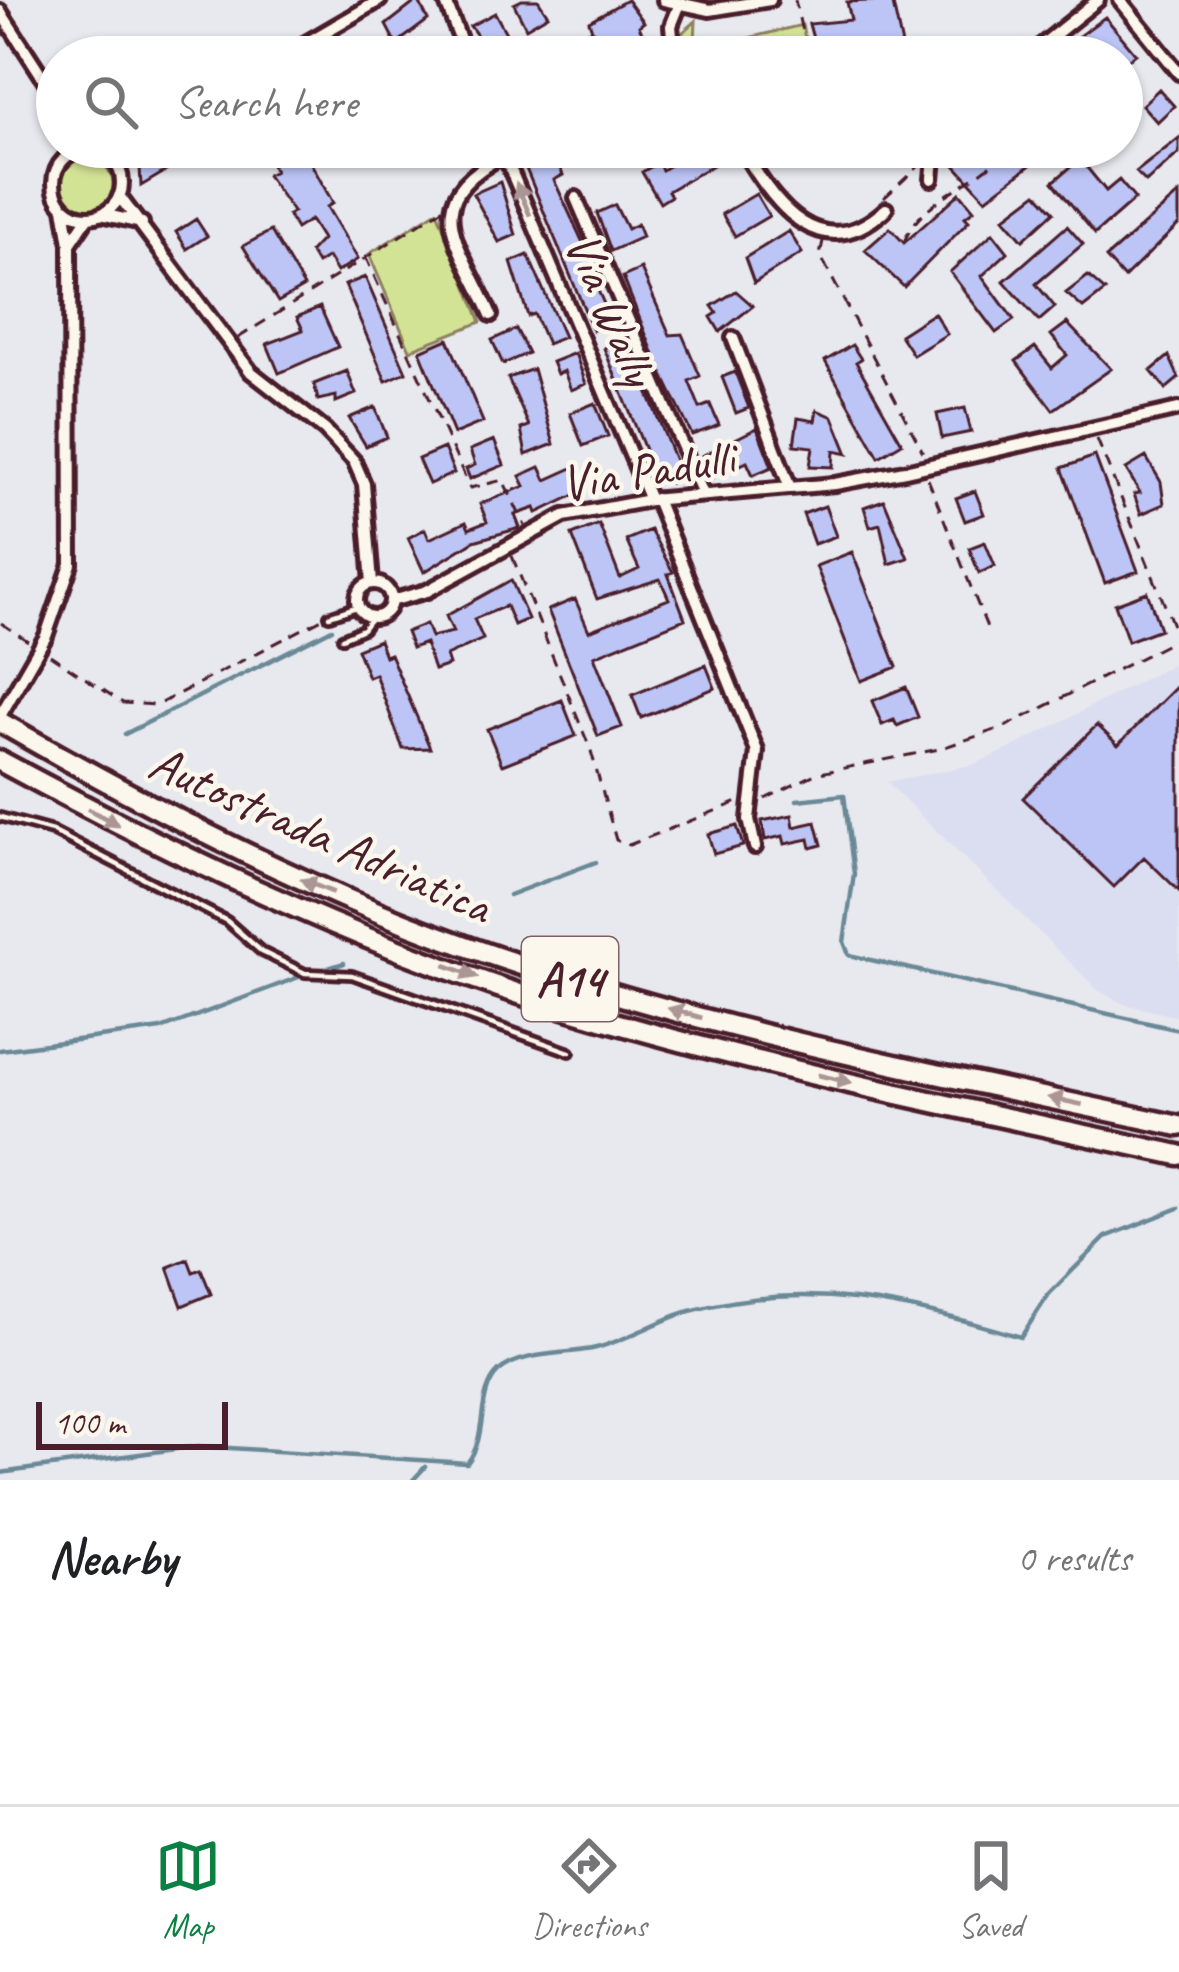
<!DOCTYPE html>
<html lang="en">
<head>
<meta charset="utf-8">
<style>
	body { margin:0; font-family:Caveat,sans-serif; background:#f6f6f6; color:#202124 }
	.scale { position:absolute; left:36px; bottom:30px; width:192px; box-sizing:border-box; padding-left:12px; border:6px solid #4a1f2b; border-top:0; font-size:33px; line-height:42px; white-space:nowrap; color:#4a1f2b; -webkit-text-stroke:9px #fbf7ec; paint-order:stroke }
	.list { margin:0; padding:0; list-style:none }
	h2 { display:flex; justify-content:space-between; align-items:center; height:156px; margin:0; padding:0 48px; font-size:51px }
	h2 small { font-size:39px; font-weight:400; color:#757577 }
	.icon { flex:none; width:66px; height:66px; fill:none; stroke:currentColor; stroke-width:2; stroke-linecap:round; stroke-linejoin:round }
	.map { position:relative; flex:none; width:1179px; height:1480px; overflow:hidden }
	.search { position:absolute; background:#fff; box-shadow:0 3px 9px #0004; left:36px; right:36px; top:36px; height:132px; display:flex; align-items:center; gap:30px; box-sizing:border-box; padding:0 42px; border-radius:66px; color:#757577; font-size:45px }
	.sheet { height:324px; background:#fff }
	nav { display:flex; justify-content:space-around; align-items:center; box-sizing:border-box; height:168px; border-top:3px solid #e0e0e0; background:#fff; font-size:33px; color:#757577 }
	nav a { display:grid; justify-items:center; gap:6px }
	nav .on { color:#0b8043 }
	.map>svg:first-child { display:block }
	.built { fill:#dbdef1 }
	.green { fill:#d3e396; stroke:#8e8160; stroke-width:3 }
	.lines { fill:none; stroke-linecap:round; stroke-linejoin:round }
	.stream { stroke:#6b8996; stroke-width:4.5 }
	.building { fill:#bdc5f6; stroke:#4a1f2b; stroke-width:3 }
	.lane-casing { stroke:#4a1f2b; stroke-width:14 }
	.street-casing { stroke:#4a1f2b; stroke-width:20 }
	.highway-casing { stroke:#4a1f2b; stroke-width:27 }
	.path { stroke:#4a1f2b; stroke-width:3; stroke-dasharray:12 9; stroke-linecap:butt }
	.lane { stroke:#fbf7ec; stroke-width:4.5 }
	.street { stroke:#fbf7ec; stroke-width:10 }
	.highway { stroke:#fbf7ec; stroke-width:18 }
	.oneway { fill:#ab9695 }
	.labels { text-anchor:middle; stroke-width:9; stroke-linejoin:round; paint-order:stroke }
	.shield { fill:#fbf7ec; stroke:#7f6065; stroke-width:3 }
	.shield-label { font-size:48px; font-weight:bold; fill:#4a1f2b }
	.street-label { font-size:51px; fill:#4a1f2b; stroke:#fbf7ec }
</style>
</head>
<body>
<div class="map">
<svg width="1179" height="1480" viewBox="0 0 1179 1480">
	<rect width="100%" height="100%" fill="#e8e8ef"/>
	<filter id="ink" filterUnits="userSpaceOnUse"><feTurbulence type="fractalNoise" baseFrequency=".00833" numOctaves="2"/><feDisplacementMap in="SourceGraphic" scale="24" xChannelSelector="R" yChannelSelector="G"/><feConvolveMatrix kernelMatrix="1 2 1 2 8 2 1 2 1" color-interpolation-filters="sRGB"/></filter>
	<g filter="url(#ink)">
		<path class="built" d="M1179 661V1017L1124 1004 1098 990 887 782 972 765 1003 752Z"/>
		<path class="green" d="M696 21 695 43H728L802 25 809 57H689L681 34Z
			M59 185a27 27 0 1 1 54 0a27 27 0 1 1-54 0Z
			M437 211 481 322 410 350 369 254Z"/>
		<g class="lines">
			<path class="stream" d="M125 734 332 629
				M797 800 844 795 854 874 844 942 849 955 1179 1030
				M509 895 596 862
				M316 972 344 963
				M0 1050 161 1029 299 977
				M0 1473 198 1446 467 1463C489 1437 475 1393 499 1371 522 1351 568 1355 596 1348 628 1340 658 1320 690 1311 809 1279 906 1303 1021 1337L1049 1294 1106 1237 1179 1208
				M413 1480 425 1467"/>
		</g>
		<path class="building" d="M418 0 428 20 396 44 386 25Z
			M522 0H538L548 15 526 28 514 4Z
			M627 0 644 22 639 26 653 57H620L611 40 596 51 583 32 592 30 589 21Z
			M892 0 903 50 858 57 856 47 835 52 836 57H818L809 24 851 20 847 2Z
			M495 13 508 37 487 49 470 26Z
			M1105 17 1136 54 1122 64V57H1050Z
			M1007 41 1010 57H953L952 52Z
			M1159 89 1174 106 1157 122 1142 105Z
			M1179 138V153L1146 182 1136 172Z
			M161 147H179L186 159 141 186 140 166Z
			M262 147H292L300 162 308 158 333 203 327 207 358 259 337 272 328 257 317 264 310 252 322 239 310 220 296 229 288 215 293 212 267 175 275 171Z
			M517 147H550L563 175 554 180 602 284 596 286 612 322 593 330Z
			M681 147H710L720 161 668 191 671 196 660 203 642 172 658 163 662 170 685 156Z
			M950 147H1054L986 199 944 153Z
			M1080 159 1106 191 1119 180 1135 199 1095 234 1053 182Z
			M500 182 516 235 499 242 473 194Z
			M960 193 974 210 965 217 969 221 904 287 865 250 890 228 904 243Z
			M1037 193 1054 212 1023 240 1004 218Z
			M756 194 769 216 735 236 722 214Z
			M1179 194V224L1124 278 1106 258Z
			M615 205 627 229 637 224 642 237 611 251 597 213Z
			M196 219 207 236 187 249 176 232Z
			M1067 226 1083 244 1036 284 1055 307 1039 321 1004 281Z
			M271 231 304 287 278 302 243 246Z
			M789 231 802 253 754 283 745 258Z
			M993 233 1008 252 982 276 1014 320 996 333 950 272Z
			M528 255 564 337 547 344 534 314 528 316 511 262Z
			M641 269 670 335 682 334 700 376 689 381 700 408 710 404 719 425 712 428 692 435 659 367 623 277Z
			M1088 276 1105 291 1083 308 1066 293Z
			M365 277 406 372 386 381 345 285Z
			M736 291 753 306 720 332 711 317 717 313 712 306Z
			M320 307 338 347 279 373 267 344 303 330 297 317Z
			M934 313 947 334 913 355 900 335Z
			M1067 323 1111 369 1053 410 1016 361 1035 347 1052 368 1067 355 1051 335Z
			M516 329 528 353 503 364 492 340Z
			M448 339 483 422 454 434 420 351Z
			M621 340 635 361 682 478 670 483 668 478 658 482 604 348Z
			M852 345 861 359 856 362 902 443 879 457 825 361Z
			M575 353 586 384 571 390 564 371 557 374 552 362Z
			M1169 356 1179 378 1166 389 1151 371Z
			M533 369 554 444 526 455 521 429 529 426 508 378Z
			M347 371 356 394 336 402V396L318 400 314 384Z
			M735 372 749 408 736 413 722 377Z
			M595 403 608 436 583 446 570 413Z
			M375 407 387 437 366 446 349 418Z
			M965 408 971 432 942 438 937 414Z
			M817 410 833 417 848 454 834 451 833 467 810 466 813 447 794 445 798 418 815 421Z
			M757 428 772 467 753 475 747 462 710 479 700 457Z
			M494 440 504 465 470 479 466 469 475 465 470 450Z
			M444 448 454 473 429 484 418 459Z
			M1095 456 1138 571 1105 583 1062 468Z
			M1146 457 1161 482 1164 504 1141 514 1134 494 1140 493 1126 469Z
			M540 467 546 480 575 467 585 490 537 513 535 508 515 515 520 528 474 541 424 572 408 538 425 529 429 539 466 522 469 529 487 522 480 504 525 486 520 476Z
			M975 491 984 514 965 521 956 498Z
			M884 500 908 558 889 564 880 524 870 527 864 507Z
			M825 506 836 536 814 544 803 514Z
			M599 524 620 578 639 569 626 540 650 530 673 572 668 574 685 619 594 656 622 727 598 736 548 610 575 599 589 631 669 599 660 579 597 599 572 535Z
			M985 542 995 566 979 573 969 548Z
			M852 552 897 667 861 681 816 566Z
			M511 580 528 619 514 625 506 606 474 619 483 639 446 656 449 665 434 670 425 643 412 648 406 632 426 624 431 637 453 632 446 616Z
			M1147 592 1160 629 1128 641 1115 604Z
			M379 640 385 656 390 654 430 748 403 749 375 674 368 677 357 649Z
			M706 665 715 688 641 718 632 695Z
			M1179 684V891L1144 857 1114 887 1023 798 1097 725 1118 745Z
			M906 687 918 717 897 726 894 720 882 725 872 701Z
			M562 700 576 736 502 765 487 729Z
			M792 815 794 827 816 822 822 845 811 848 809 839 785 844 783 836 765 840 762 821Z
			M737 826 743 846 714 854 708 834Z
			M188 1259 193 1272 201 1269 211 1294 182 1306 168 1267Z"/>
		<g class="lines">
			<g class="lane-casing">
				<path id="lane" d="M329 616 359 606
					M342 638 363 629 372 617
					M0 817 52 831 227 921 262 952 305 973 352 975 570 1052"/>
			</g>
			<g class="street-casing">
				<path id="street" d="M445 0 467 57
					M664 0 710 10 770 0
					M1120 0 1179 73
					M0 11 57 99
					M282 57 380 0
					M674 57 671 26 679 6
					M1027 57 1098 0
					M501 147 650 500
					M741 147C774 206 822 268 886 209
					M54 183a34 34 0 1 1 68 0a34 34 0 1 1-68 0Z
					M102 151 128 147
					M932 179 935 147
					M119 196 251 372 325 430 354 461 364 484 372 583
					M576 198 703 494
					M101 214 142 223
					M70 244 88 217
					M491 315C459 241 415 203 504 155
					M733 338 790 488
					M656 499 757 751 749 819 755 847
					M357 600a17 17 0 1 1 34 0a17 17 0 1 1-34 0Z
					M391 601 427 591 564 516 650 500 835 484 905 471 1179 409
					M0 716 46 636 71 564 70 244 64 208"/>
			</g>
			<g class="highway-casing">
				<path id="highway" d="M0 722C160 814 325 899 500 958 721 1033 951 1077 1179 1126
					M0 761C174 855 352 941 541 1001 750 1066 965 1109 1179 1155"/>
			</g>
			<path class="path" d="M778 57 804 41 795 0
				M884 198 921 164
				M823 241 820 255 923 452
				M904 242C923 195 976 187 1009 147
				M365 256 470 488 503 480 525 526
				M238 338 443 209
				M1097 439 1177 635
				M928 479 988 630
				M512 556 591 751 616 840 629 845 738 802
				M1 623 28 641
				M50 655 123 703 157 705 322 619
				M765 799 815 774 939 749 1007 726 1179 638"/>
			<use href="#lane" class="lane"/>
			<use href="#street" class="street"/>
			<use href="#highway" class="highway"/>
		</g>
		<defs><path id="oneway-solid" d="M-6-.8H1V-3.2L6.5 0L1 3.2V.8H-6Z" transform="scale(3)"/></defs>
		<g class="oneway">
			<use href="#oneway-solid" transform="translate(523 199) rotate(-113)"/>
			<use href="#oneway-solid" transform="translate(103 817) rotate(28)"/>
			<use href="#oneway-solid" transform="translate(317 886) rotate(-158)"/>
			<use href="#oneway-solid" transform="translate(461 971) rotate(20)"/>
			<use href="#oneway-solid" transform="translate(685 1013) rotate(-164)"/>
			<use href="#oneway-solid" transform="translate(835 1079) rotate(13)"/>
			<use href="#oneway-solid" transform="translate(1065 1101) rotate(-168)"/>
		</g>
	</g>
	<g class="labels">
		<rect class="shield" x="522" y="937" width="96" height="84" rx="9"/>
		<g class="shield-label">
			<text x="570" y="996">A14</text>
		</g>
		<g class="street-label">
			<text transform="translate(612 308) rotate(67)" y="18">Via Wally</text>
			<text transform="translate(647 469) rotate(-9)" y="18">Via Padulli</text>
			<text transform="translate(321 833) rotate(24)" y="18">Autostrada Adriatica</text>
		</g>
	</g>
</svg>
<div class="scale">100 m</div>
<div class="search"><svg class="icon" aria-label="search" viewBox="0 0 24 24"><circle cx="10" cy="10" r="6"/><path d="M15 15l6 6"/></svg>Search here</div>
</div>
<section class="sheet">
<h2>Nearby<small>0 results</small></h2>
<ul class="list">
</ul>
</section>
<nav>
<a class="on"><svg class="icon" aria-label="map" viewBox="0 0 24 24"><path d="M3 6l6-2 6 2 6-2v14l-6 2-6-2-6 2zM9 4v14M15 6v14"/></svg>Map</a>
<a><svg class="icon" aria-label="directions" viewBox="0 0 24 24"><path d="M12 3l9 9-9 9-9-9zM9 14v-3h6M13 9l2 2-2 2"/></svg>Directions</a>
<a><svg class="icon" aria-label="saved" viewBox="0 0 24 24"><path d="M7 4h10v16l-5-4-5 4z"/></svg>Saved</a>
</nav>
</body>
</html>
